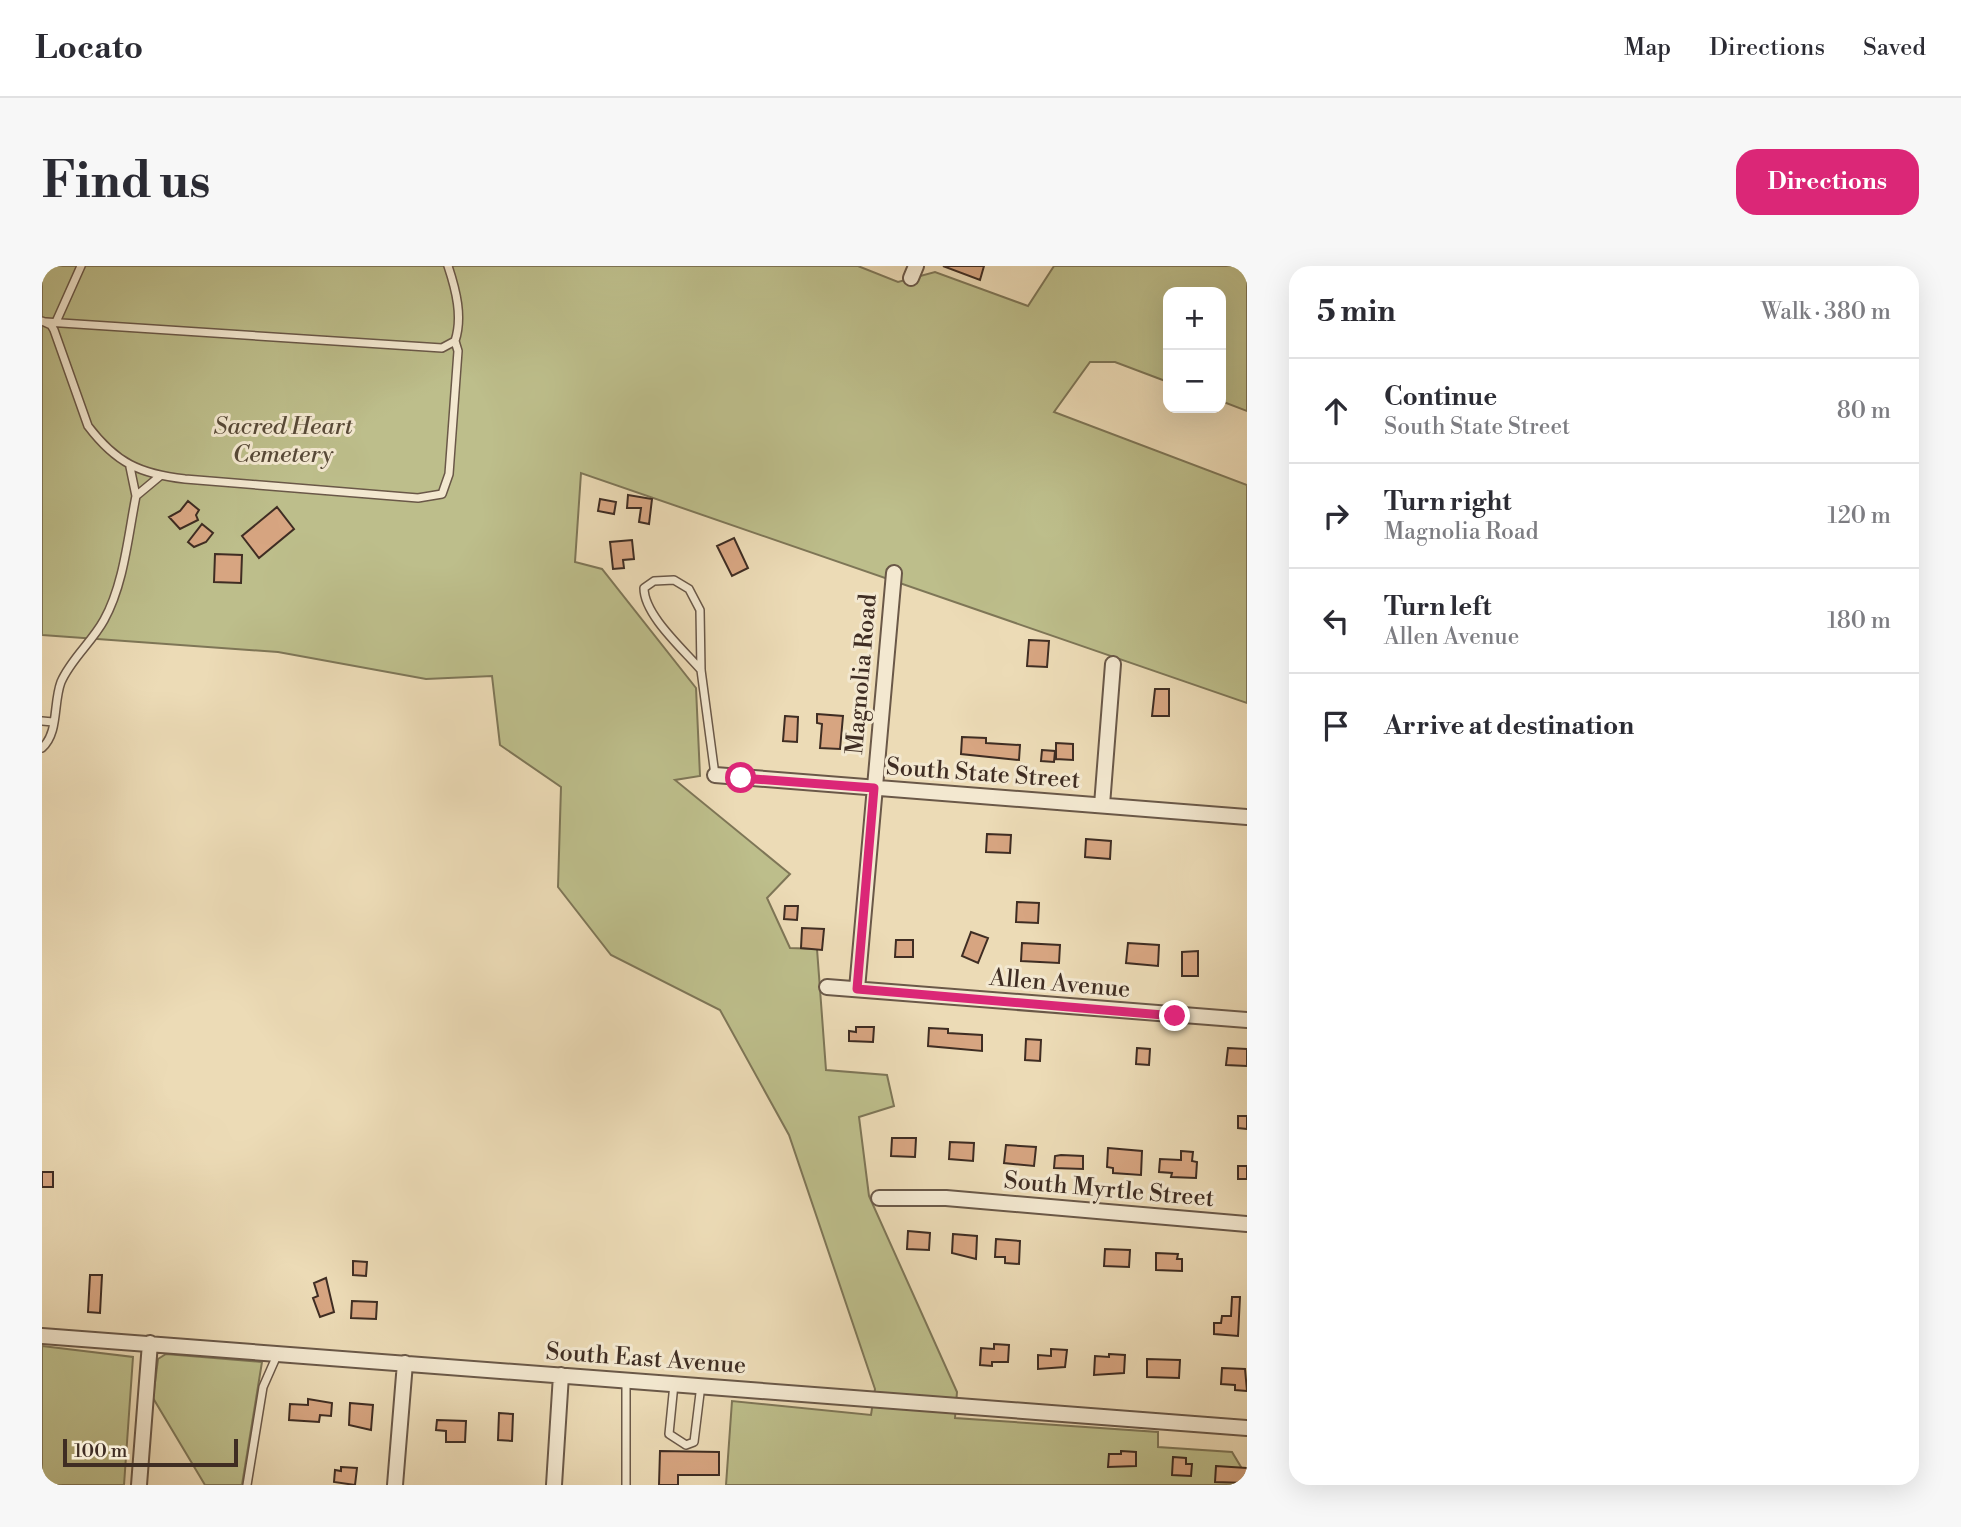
<!DOCTYPE html>
<html lang="en">
<head>
<meta charset="utf-8">
<style>
	body { margin:0; font-family:"Libre Bodoni",serif; background:#f7f7f7; color:#2b2b33 }
	.controls { position:absolute; right:21px; top:21px; display:grid; overflow:hidden; border-radius:14px; box-shadow:0 7px 28px #0002 }
	.controls button { width:63px; height:63px; display:grid; place-items:center; padding:0; border:0; border-bottom:2px solid #e1e1e2; background:#fff; color:#2b2b33; font:35px sans-serif }
	.scale { position:absolute; left:21px; bottom:18px; width:175px; box-sizing:border-box; padding-left:7px; border:4px solid #3f2d23; border-top:0; font-size:19px; line-height:24px; white-space:nowrap; color:#3f2d23; -webkit-text-stroke:5px #f3e8d0; paint-order:stroke }
	.stop { position:absolute; width:21px; height:21px; margin:-16px; border:5px solid #db2777; border-radius:50%; background:#fff }
	.stop.end { background:#db2777; border-color:#fff; box-shadow:0 2px 7px #0008 }
	.list { margin:0; padding:0; list-style:none }
	h2 { display:flex; justify-content:space-between; align-items:center; height:91px; margin:0; padding:0 28px; font-size:30px }
	h2 small { font-size:23px; font-weight:400; color:#7c7c81 }
	.list li { display:grid; grid-template-columns:46px 1fr auto; gap:21px; align-items:center; box-sizing:border-box; height:105px; padding:0 28px; border-top:2px solid #e1e1e2 }
	.list b { display:block; font-size:26px; white-space:nowrap }
	.list p { margin:0; font-size:23px; white-space:nowrap; color:#7c7c81 }
	.list em { font-size:23px; font-style:normal; color:#7c7c81 }
	.icon { flex:none; width:38px; height:38px; fill:none; stroke:currentColor; stroke-width:2; stroke-linecap:round; stroke-linejoin:round }
	.map { position:relative; flex:none; width:1205px; height:1219px; overflow:hidden; border-radius:21px }
	header { display:flex; align-items:center; gap:42px; box-sizing:border-box; height:98px; padding:0 35px; background:#fff; border-bottom:2px solid #e1e1e2 }
	header strong { font-size:33px }
	nav { display:flex; gap:38px; margin-inline-start:auto; font-size:24px }
	.intro { display:flex; align-items:center; justify-content:space-between; box-sizing:border-box; height:168px; padding:0 42px }
	h1 { margin:0; font-size:49px }
	.button { padding:18px 32px; border-radius:21px; background:#db2777; color:#fff; font-size:24px; font-weight:700 }
	main { display:flex; gap:42px; padding:0 42px }
	aside { flex:1; background:#fff; border-radius:21px; box-shadow:0 7px 28px #0002 }
	.map>svg:first-child { display:block }
	.green { fill:#bdbe8b; stroke:#7e7657; stroke-width:2 }
	.building { fill:#d7a581; stroke:#3f2d23; stroke-width:2 }
	.lines { fill:none; stroke-linecap:round; stroke-linejoin:round }
	.service-casing { stroke:#6a5848; stroke-width:10 }
	.minor-casing { stroke:#6a5848; stroke-width:18 }
	.service { stroke:#f3e8d0; stroke-width:7 }
	.minor { stroke:#f3e8d0; stroke-width:14 }
	.route { stroke:#db2777; stroke-width:9 }
	.labels { text-anchor:middle; stroke-width:6; stroke-linejoin:round; paint-order:stroke }
	.park-label { font-size:24px; font-style:italic; fill:#584a38; stroke:#f3e8d0 }
	.street-label { font-size:24px; fill:#3f2d23; stroke:#f3e8d0 }
</style>
</head>
<body>
<header>
<strong>Locato</strong>
<nav><a>Map</a><a>Directions</a><a>Saved</a></nav>
</header>
<div class="intro"><h1>Find us</h1><a class="button">Directions</a></div>
<main>
<div class="map">
<svg width="1205" height="1219" viewBox="0 0 1205 1219">
	<rect width="100%" height="100%" fill="#ecdbb6"/>
	<filter id="stains"><feTurbulence type="fractalNoise" baseFrequency=".00286" numOctaves="4"/><feColorMatrix values="0 0 0 0 .2 0 0 0 0 .09 0 0 0 0 .02 0 0 0 .5 -.17"/></filter>
	<radialGradient id="worn" r=".72"><stop offset=".6" stop-color="#630" stop-opacity="0"/><stop offset="1" stop-color="#630" stop-opacity=".3"/></radialGradient>
	<path class="green" d="M0 0H816L856 16 893 6 986 40 1012 0H1205V145L1179 135V26H1126V116L1073 96H1048L1012 146 1205 219V437L539 207 533 296 560 303 654 422 658 510 633 514 748 608 725 632 748 682 775 683 784 804 845 809 852 840 817 851 827 930 915 1126 913 1152 1116 1166V1181L1190 1186 1205 1211V1219H684L690 1135 829 1149 833 1123 747 869 678 744 569 689 516 621 519 521 458 479 450 410 384 413 236 386 0 369Z
		M0 1080 91 1091 82 1219H0Z
		M124 1088 220 1096 200 1219H163L111 1132 116 1093Z"/>
	<path class="building" d="M901 0H942L938 14Z
		M586 229 610 233 607 258 597 256 599 242H585Z
		M558 233 574 236 572 248 556 245Z
		M146 235 157 244 154 249 156 254 138 263 127 251 138 245Z
		M235 241 252 263 217 292 200 270Z
		M160 258 171 267 164 276 152 281 146 276Z
		M692 272 706 302 690 310 675 280Z
		M590 274 592 293 581 294 582 302 571 303 568 276Z
		M173 288 200 289 199 317 172 316Z
		M987 374 1007 375 1005 401 985 400Z
		M1113 423H1127V450H1110Z
		M775 448 801 450 798 483 778 482 780 458 775 457Z
		M743 450 756 451 755 476 741 475Z
		M920 471 944 472V477L978 479 977 494 919 488Z
		M1014 477 1031 478V494L1014 493Z
		M1000 484 1013 485 1012 496 999 495Z
		M945 568 969 569 968 587 944 586Z
		M1044 573 1069 575 1068 593 1043 591Z
		M975 636 997 637 996 657 974 656Z
		M743 640H756L755 654 742 653Z
		M760 662 782 663 780 684 759 682Z
		M929 666 946 672 936 697 920 690Z
		M854 674H871V691H853Z
		M980 677 1018 679 1017 697 979 695Z
		M1086 677 1117 679 1116 700 1084 697Z
		M1156 685V710H1140V686Z
		M814 761H832L831 776 807 775V765L814 766Z
		M887 762 906 763V767L940 769V785L886 780Z
		M984 773 999 774 998 795 983 794Z
		M1095 782 1108 783 1107 799 1094 798Z
		M1186 782 1205 783V800L1184 799Z
		M1196 850H1205V863L1196 862Z
		M850 872H874L873 891 849 890Z
		M908 876 932 877 931 895 907 893Z
		M964 879 994 881 992 900 962 897Z
		M1066 882 1100 885 1099 909 1071 907V902L1065 901Z
		M1139 885 1151 886 1150 895 1155 896 1154 912 1129 911 1130 907 1117 906 1118 893 1139 894Z
		M1019 889 1041 890V903L1012 902 1013 890Z
		M1196 900H1205V913H1196Z
		M0 906H11V921H0Z
		M866 965 888 967 887 984 865 983Z
		M911 968 935 970 934 993 910 987Z
		M954 973 978 975 977 998 963 997V991H953Z
		M1063 983 1088 984 1087 1001 1062 1000Z
		M1114 987 1136 988 1135 993H1140V1005L1114 1004Z
		M311 995 325 996 324 1010 311 1009Z
		M48 1009H60L58 1047 46 1046Z
		M284 1012 292 1046 278 1051 271 1032 276 1030 272 1017Z
		M1190 1031H1198L1196 1070 1172 1068V1057H1179L1180 1050H1189Z
		M310 1035 335 1036 334 1053 309 1052Z
		M952 1078 967 1079 966 1096H950V1100L938 1099 939 1082 952 1083Z
		M1009 1083 1025 1084 1023 1101 996 1103V1089L1009 1090Z
		M1067 1088 1083 1089 1082 1107 1052 1109 1053 1090 1067 1091Z
		M1105 1093 1138 1094 1137 1112 1105 1111Z
		M1180 1102 1203 1103 1205 1125 1193 1124V1119L1179 1118Z
		M266 1133 290 1137 289 1150 278 1149 277 1156 247 1154 248 1138 266 1139Z
		M308 1137 331 1139 329 1164 307 1159Z
		M457 1147 471 1148 470 1175 456 1174Z
		M395 1154 424 1155 423 1176H404V1165L394 1164Z
		M618 1185 677 1186V1209H636V1219H617Z
		M1079 1185 1094 1186V1200L1066 1201 1067 1188H1079Z
		M1131 1191 1144 1192V1198H1150L1149 1210 1130 1209Z
		M1174 1200 1205 1202V1217L1173 1216Z
		M299 1201 315 1202 313 1219 292 1216 293 1204 299 1205Z"/>
	<g class="lines">
		<g class="service-casing">
			<path id="service" d="M0 55 9 59 12 64 46 160C74 197 98 208 143 213L376 232 400 228 407 208 416 85 413 75
				M4 56 400 82 413 75C421 51 414 24 406 0
				M14 56 39 0
				M88 201 94 230 118 210
				M659 404C641 383 602 349 602 322L612 315 632 314 647 323 658 344 659 404 673 509
				M0 455 11 456
				M0 482C17 467 11 437 19 416 29 393 50 376 62 354 82 318 86 270 94 230
				M632 1118 627 1168 644 1179 652 1176 659 1119
				M205 1219 221 1121 236 1087
				M584 1219V1115"/>
		</g>
		<g class="minor-casing">
			<path id="minor" d="M869 12 874 0
				M673 509 1205 551
				M1060 539 1071 398
				M785 721 1205 754
				M815 723 852 307
				M837 932H904L1205 958
				M0 1070 1205 1162
				M97 1219 108 1077
				M353 1219 363 1097
				M512 1219 519 1109"/>
		</g>
		<use href="#service" class="service"/>
		<use href="#minor" class="minor"/>
	</g>
	<g class="lines">
		<path class="route" d="M699 512 832 522 815 723 1133 750"/>
	</g>
	<g class="labels">
		<g class="park-label">
			<text x="241" y="168">Sacred Heart<tspan x="241" dy="28">Cemetery</tspan></text>
		</g>
		<g class="street-label">
			<text transform="translate(819 408) rotate(-85)" y="8">Magnolia Road</text>
			<text transform="translate(941 507) rotate(4)" y="8">South State Street</text>
			<text transform="translate(1018 717) rotate(5)" y="8">Allen Avenue</text>
			<text transform="translate(1067 923) rotate(5)" y="8">South Myrtle Street</text>
			<text transform="translate(604 1092) rotate(4)" y="8">South East Avenue</text>
		</g>
	</g>
	<rect width="100%" height="100%" filter="url(#stains)"/>
	<rect width="100%" height="100%" fill="url(#worn)"/>
</svg>
<div class="controls">
<button>+</button>
<button>−</button>
</div>
<div class="scale">100 m</div>
<div class="stop" style="left:699px;top:512px"></div>
<div class="stop end" style="left:1133px;top:750px"></div>
</div>
<aside>
<h2>5 min<small>Walk · 380 m</small></h2>
<ul class="list">
<li><svg class="icon" aria-label="ahead" viewBox="0 0 24 24"><path d="M12 20V5M6 11l6-6 6 6"/></svg><div><b>Continue</b><p>South State Street</p></div><em>80 m</em></li>
<li><svg class="icon" aria-label="right" viewBox="0 0 24 24"><path d="M7 20v-9h11M14 6l5 5-5 5"/></svg><div><b>Turn right</b><p>Magnolia Road</p></div><em>120 m</em></li>
<li><svg class="icon" aria-label="left" viewBox="0 0 24 24"><path d="M17 20v-9H6M10 6l-5 5 5 5"/></svg><div><b>Turn left</b><p>Allen Avenue</p></div><em>180 m</em></li>
<li><svg class="icon" aria-label="arrive" viewBox="0 0 24 24"><path d="M6 21V4h12l-3 4 3 4H6"/></svg><div><b>Arrive at destination</b></div></li>
</ul>
</aside>
</main>
</body>
</html>
